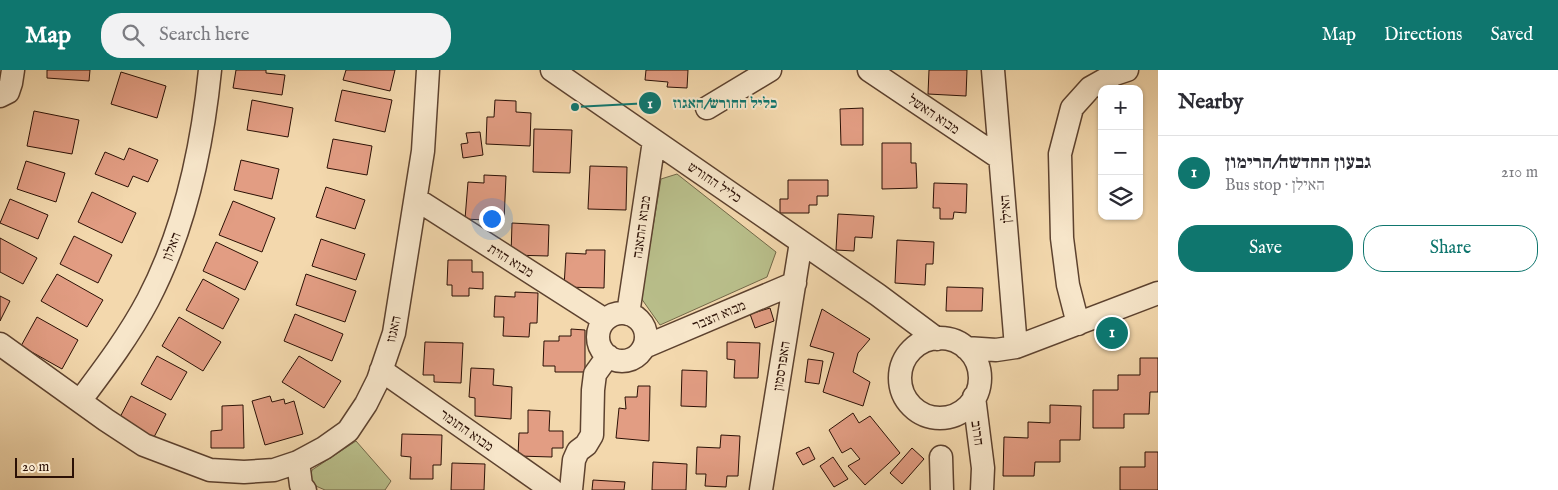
<!DOCTYPE html>
<html lang="en">
<head>
<meta charset="utf-8">
<style>
	body { margin:0; font-family:"IM FELL English","Frank Ruhl Libre",serif; background:#f2f2f3; color:#2b2b33 }
	.controls { position:absolute; right:15px; top:15px; display:grid; overflow:hidden; border-radius:10px; box-shadow:0 1px 4px #0004 }
	.controls button { width:45px; height:45px; display:grid; place-items:center; padding:0; border:0; border-bottom:1px solid #e1e1e2; background:#fff; color:#2b2b33; font:25px sans-serif }
	.scale { position:absolute; left:15px; bottom:12px; width:59px; box-sizing:border-box; padding-left:5px; border:2px solid #2b1005; border-top:0; font-size:14px; line-height:18px; white-space:nowrap; color:#2b1005; -webkit-text-stroke:4px #f7e6ca; paint-order:stroke }
	.you { position:absolute; left:491px; top:148px; width:18px; height:18px; margin:-12px; border:4px solid #fff; border-radius:50%; background:#1a73e8; box-shadow:0 0 0 8px #1a73e833 }
	.badge { display:grid; place-items:center; width:32px; height:32px; border-radius:50%; background:#0f766e; color:#fff; font-size:16px; font-weight:700 }
	.pin { position:absolute; translate:-50% -50%; border:2px solid #fff; box-shadow:0 1px 5px #0006 }
	.list { margin:0; padding:0; list-style:none }
	h2 { display:flex; justify-content:space-between; align-items:center; height:65px; margin:0; padding:0 20px; font-size:21px }
	h2 small { font-size:16px; font-weight:400; color:#7c7c81 }
	.list li { display:grid; grid-template-columns:32px 1fr auto; gap:15px; align-items:center; box-sizing:border-box; height:75px; padding:0 20px; border-top:1px solid #e1e1e2 }
	.list b { display:block; font-size:19px; white-space:nowrap }
	.list p { margin:0; font-size:16px; white-space:nowrap; color:#7c7c81 }
	.list em { font-size:16px; font-style:normal; color:#7c7c81 }
	.actions { display:flex; gap:10px; padding:15px 20px }
	.actions a { flex:1; padding:11px 0; border:1px solid #0f766e; border-radius:20px; text-align:center; font-size:18px; color:#0f766e }
	.actions .main { background:#0f766e; color:#fff }
	.icon { flex:none; width:28px; height:28px; fill:none; stroke:currentColor; stroke-width:2; stroke-linecap:round; stroke-linejoin:round }
	.map { position:relative; flex:none; width:1158px; height:420px; overflow:hidden }
	header { display:flex; align-items:center; gap:30px; box-sizing:border-box; height:70px; padding:0 25px; background:#0f766e; color:#fff }
	header strong { font-size:24px }
	nav { display:flex; gap:28px; margin-inline-start:auto; font-size:18px }
	.search { width:350px; height:45px; background:#f2f2f3; display:flex; align-items:center; gap:12px; box-sizing:border-box; padding:0 18px; border-radius:20px; color:#7c7c81; font-size:19px }
	main { display:flex }
	aside { flex:1; background:#fff }
	.map>svg:first-child { display:block }
	.green { fill:#b9bf8b; stroke:#726848 }
	.building { fill:#e29d83; stroke:#2b1005 }
	.lines { fill:none; stroke-linecap:round; stroke-linejoin:round }
	.minor-casing { stroke:#5d422f; stroke-width:25 }
	.minor { stroke:#f7e6ca; stroke-width:22 }
	.labels { text-anchor:middle; stroke-width:4; stroke-linejoin:round; paint-order:stroke }
	.street-label { font-size:14px; fill:#2b1005; stroke:#f7e6ca }
	.leader { fill:none; stroke:#0f766e; stroke-width:2 }
	.callout-dot { fill:#0f766e; stroke:#f7e6ca; stroke-width:2 }
	.mark-label { font-size:15px; text-anchor:middle; font-weight:bold; fill:#fff }
	.callout-label { font-size:15px; text-anchor:middle; font-weight:bold; fill:#0f766e; stroke:#f7e6ca; stroke-width:4; stroke-linejoin:round; paint-order:stroke }
</style>
</head>
<body>
<header>
<strong>Map</strong>
<div class="search"><svg class="icon" aria-label="search" viewBox="0 0 24 24"><circle cx="10" cy="10" r="6"/><path d="M15 15l6 6"/></svg>Search here</div>
<nav><a>Map</a><a>Directions</a><a>Saved</a></nav>
</header>
<main>
<div class="map">
<svg width="1158" height="420" viewBox="0 0 1158 420">
	<rect width="100%" height="100%" fill="#f3d8ad"/>
	<filter id="stains"><feTurbulence type="fractalNoise" baseFrequency=".004" numOctaves="4"/><feColorMatrix values="0 0 0 0 .2 0 0 0 0 .09 0 0 0 0 .02 0 0 0 .5 -.17"/></filter>
	<radialGradient id="worn" r=".72"><stop offset=".6" stop-color="#630" stop-opacity="0"/><stop offset="1" stop-color="#630" stop-opacity=".3"/></radialGradient>
	<path class="green" d="M677 104 776 182 767 207 660 255 641 228 661 109Z
		M356 371 391 411 385 420H325L309 413 312 400Z"/>
	<path class="building" d="M47 0H90L89 11 47 8Z
		M236 0H266V3L285 5 282 25 233 18Z
		M346 0H395L390 21 343 10Z
		M646 0H688L687 18 667 17 668 12 645 10Z
		M929 0H967L966 26 928 24Z
		M121 2 166 16 157 48 111 34Z
		M342 20 392 30 385 62 335 51Z
		M252 30 293 38 288 67 247 60Z
		M495 30 516 31V42L531 43 530 76 486 74 487 47H494Z
		M863 38V75H841L840 39Z
		M34 41 79 50 72 84 27 76Z
		M534 59 572 60 570 103 533 102Z
		M480 62 483 85 463 88 461 74 468 73 466 63Z
		M333 69 372 76 367 105 327 98Z
		M882 73H911V93H916L917 118 882 119Z
		M129 78 158 90 148 112 133 106 128 117 95 104 105 82 124 90Z
		M241 90 279 99 272 129 234 120Z
		M26 91 65 103 56 132 17 119Z
		M590 96 627 97 626 140 588 139Z
		M484 105 506 106 504 151 465 149 468 112 484 113Z
		M788 110H828V126H817V135H809V143H780V129H788Z
		M934 113 967 114 966 143 954 142 953 149H940V138H933Z
		M326 117 365 130 355 159 316 147Z
		M92 122 136 143 122 173 78 152Z
		M10 129 48 145 38 169 0 153Z
		M233 131 275 148 262 182 219 165Z
		M838 144 874 146 872 168 855 167 854 181 836 180Z
		M512 153 549 155 548 186 511 185Z
		M74 166 112 185 98 213 60 194Z
		M0 168 37 188 23 214 0 202Z
		M321 169 365 184 356 210 312 196Z
		M897 170 934 172 933 194H926L925 215 895 213Z
		M216 172 258 192 245 220 203 201Z
		M586 180H605L604 218 564 217 566 183 586 184Z
		M448 190H472V202H483V219L469 218V226H452V215H447Z
		M57 204 103 230 87 257 41 231Z
		M306 204 356 221 345 252 296 235Z
		M203 209 239 229 223 259 186 240Z
		M947 217 983 218 982 241H946Z
		M515 222 538 223 537 253H530L529 267 503 266 504 247H494L495 226 515 227Z
		M0 226 10 231 0 251Z
		M770 238 774 251 755 258 750 244Z
		M822 239 870 269 858 283 853 302 870 312 863 336 823 322 834 283 810 276Z
		M295 244 343 264 332 291 284 271Z
		M37 247 78 270 62 299 21 276Z
		M179 247 221 272 203 301 162 276Z
		M571 259 585 260V302H555V296H543L544 271H559V266H571Z
		M425 272 463 273 461 313 434 312V305H423Z
		M727 272 760 273 758 308H734L735 290 727 289Z
		M157 286 187 302 171 330 141 314Z
		M299 286 341 311 324 338 282 312Z
		M1140 288H1158V322H1150L1149 344H1124V358H1093V320H1118V305H1140Z
		M808 289 823 291 819 314 805 312Z
		M471 298 494 299 493 315 512 317 511 349 475 346V328L469 327Z
		M682 300 707 301 706 337 681 336Z
		M638 316H650L649 371 616 368 619 338 626 339 625 327H637Z
		M131 326 166 344 153 369 118 351Z
		M270 326 272 332 284 329 285 334 294 331 303 364 265 375 252 331Z
		M243 335 244 378H211V361L222 360V336Z
		M1050 335 1081 336 1080 370H1060V392H1035L1034 406H1003L1004 367 1028 368V352L1050 353Z
		M528 340 550 341 549 361H563V378H552V387L518 386 519 363H528Z
		M853 343 859 353 870 346 900 383 865 415 848 396 860 389 851 378 842 383 829 360Z
		M402 364 442 365 441 395H433V409H410L411 387 401 386Z
		M721 365 740 366 738 406H727L726 417 705 416 706 404H696L697 377 720 378Z
		M809 377 815 389 803 395 796 383Z
		M912 378 924 389 902 414 890 403Z
		M1145 382H1158V420H1120V397H1145Z
		M833 387 848 409 834 417 820 396Z
		M653 392 687 394 686 420H652Z
		M452 393 485 394 484 420H451Z
		M593 410 625 412 624 420H592Z"/>
	<g class="lines">
		<g class="minor-casing">
			<path id="minor" d="M552 0 878 225 937 269
				M869 0 1000 88
				M993 0 1016 277
				M0 26 8 22 11 13 13 0
				M707 38 770 0
				M416 129 605 250
				M598 267a24 24 0 1 1 48 0a24 24 0 1 1-48 0Z
				M628 244 654 71
				M1078 254 1068 215 1062 168 1060 84 1072 38 1090 18 1115 4 1127 0
				M900 308a40 40 0 1 1 80 0a40 40 0 1 1-80 0Z
				M0 274 106 350 144 375 210 400 244 402 274 400 298 392 324 378 348 361 366 334 378 310 394 263 423 81 428 0
				M644 277 795 213
				M966 278 996 280 1016 277 1158 223
				M381 300 552 420
				M974 327 983 398 982 420
				M80 331C104 299 129 266 148 230 185 159 202 80 210 0
				M941 387 942 420
				M298 392 301 415 305 420
				M571 420 574 390 578 381 586 375 592 365 593 320 595 304 608 286
				M761 420 801 172"/>
		</g>
		<use href="#minor" class="minor"/>
	</g>
	<g class="labels">
		<g class="street-label">
			<text transform="translate(934 44) rotate(34)" y="5">מבוא האשל</text>
			<text transform="translate(715 112) rotate(34)" y="5">כליל החורש</text>
			<text transform="translate(1005 139) rotate(-95)" y="5">האילן</text>
			<text transform="translate(641 157) rotate(-82)" y="5">מבוא התאנה</text>
			<text transform="translate(171 176) rotate(-68)" y="5">האלון</text>
			<text transform="translate(511 190) rotate(32)" y="5">מבוא הזית</text>
			<text transform="translate(719 245) rotate(-23)" y="5">מבוא הצבר</text>
			<text transform="translate(393 259) rotate(-77)" y="5">האגוז</text>
			<text transform="translate(781 296) rotate(-81)" y="5">האפרסמון</text>
			<text transform="translate(467 360) rotate(35)" y="5">מבוא התומר</text>
			<text transform="translate(978 363) rotate(82)" y="5">חרוב</text>
		</g>
	</g>
	<path class="leader" d="M575 37L650 33"/>
	<g class="callout-dot">
		<circle cx="575" cy="37" r="5"/>
		<circle cx="650" cy="33" r="12"/>
	</g>
	<g class="mark-label">
		<text x="650" y="38">1</text>
	</g>
	<g class="callout-label">
		<text x="725" y="38">כליל החורש/האגוז</text>
	</g>
	<rect width="100%" height="100%" filter="url(#stains)"/>
	<rect width="100%" height="100%" fill="url(#worn)"/>
</svg>
<div class="controls">
<button>+</button>
<button>−</button>
<button><svg class="icon" aria-label="layers" viewBox="0 0 24 24"><path d="M12 4l9 5-9 5-9-5zM3 14l9 5 9-5"/></svg></button>
</div>
<div class="scale">20 m</div>
<div class="you"></div>
<div class="pin badge" style="left:1112px;top:263px">1</div>
</div>
<aside>
<h2>Nearby<small></small></h2>
<ul class="list">
<li><span class="badge">1</span><div><b>גבעון החדשה/הרימון</b><p>Bus stop · האילן</p></div><em>210 m</em></li>
</ul>
<div class="actions"><a class="main">Save</a><a>Share</a></div>
</aside>
</main>
</body>
</html>
